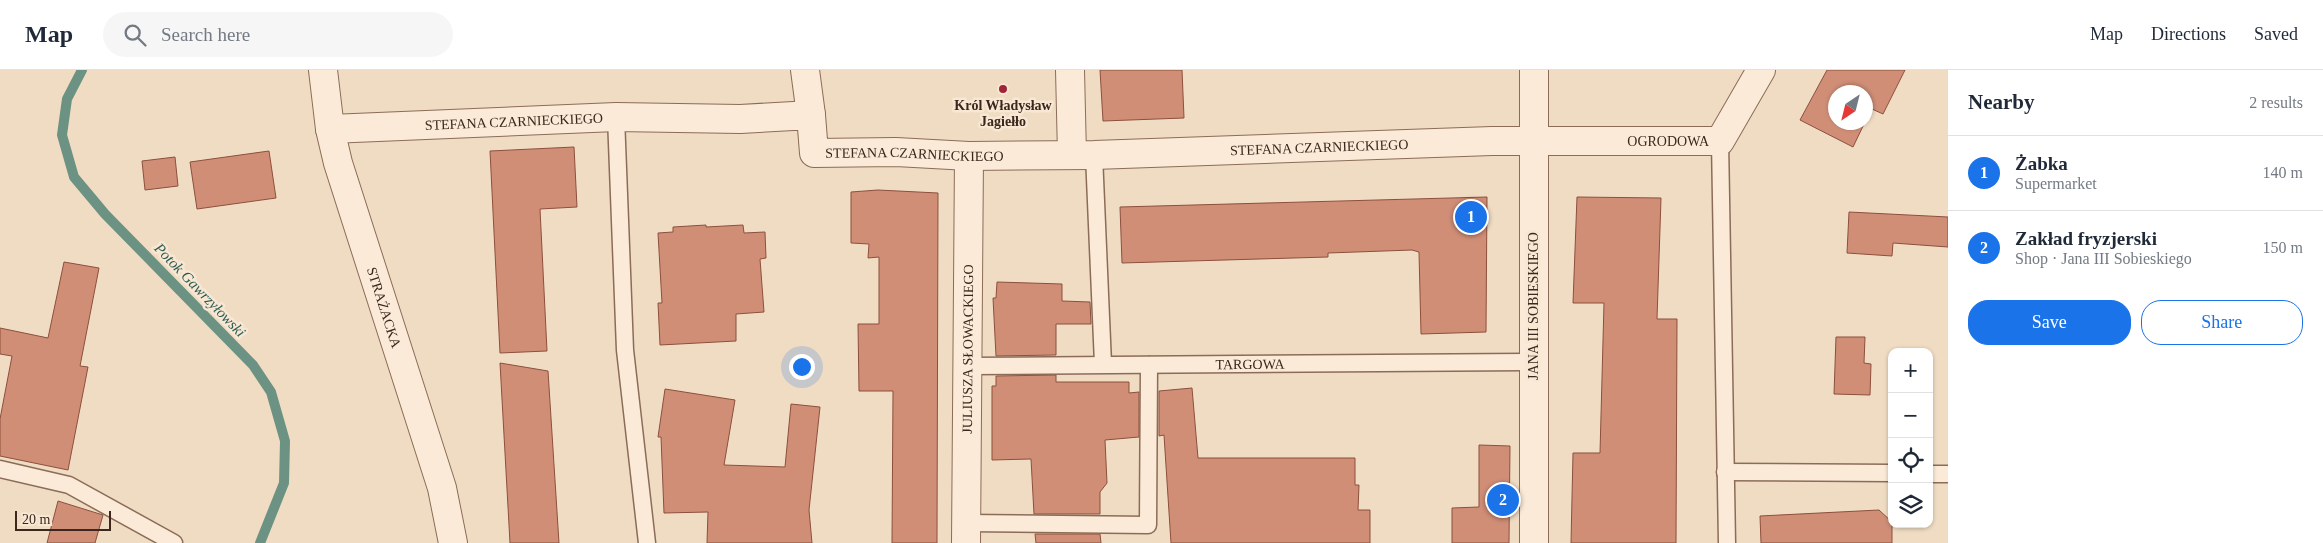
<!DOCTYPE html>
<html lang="en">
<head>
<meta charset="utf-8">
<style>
	body { margin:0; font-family:Georgia,serif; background:#f6f6f7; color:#1f2937 }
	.controls { position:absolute; right:15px; bottom:15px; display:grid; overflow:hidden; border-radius:10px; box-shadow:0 1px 4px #0004 }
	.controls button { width:45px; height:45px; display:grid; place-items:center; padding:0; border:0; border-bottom:1px solid #e0e1e3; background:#fff; color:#1f2937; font:25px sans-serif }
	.compass { position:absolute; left:1828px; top:15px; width:45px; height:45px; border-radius:50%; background:#fff; box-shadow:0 1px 4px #0004; rotate:215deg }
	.scale { position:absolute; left:15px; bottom:12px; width:96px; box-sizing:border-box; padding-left:5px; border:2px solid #3b271d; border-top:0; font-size:14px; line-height:18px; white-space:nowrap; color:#3b271d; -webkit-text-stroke:4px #f7e7d3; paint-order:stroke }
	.you { position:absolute; left:801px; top:296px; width:18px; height:18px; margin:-12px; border:4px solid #fff; border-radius:50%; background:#1a73e8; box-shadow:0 0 0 8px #1a73e833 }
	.badge { display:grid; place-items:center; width:32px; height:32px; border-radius:50%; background:#1a73e8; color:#fff; font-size:16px; font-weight:700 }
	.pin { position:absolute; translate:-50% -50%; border:2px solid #fff; box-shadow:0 1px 5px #0006 }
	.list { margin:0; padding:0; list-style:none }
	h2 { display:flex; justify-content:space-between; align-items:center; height:65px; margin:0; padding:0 20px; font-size:21px }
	h2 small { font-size:16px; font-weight:400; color:#747a83 }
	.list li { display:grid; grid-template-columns:32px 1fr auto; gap:15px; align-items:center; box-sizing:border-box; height:75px; padding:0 20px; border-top:1px solid #e0e1e3 }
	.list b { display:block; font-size:19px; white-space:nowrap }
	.list p { margin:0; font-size:16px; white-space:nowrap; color:#747a83 }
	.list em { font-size:16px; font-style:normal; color:#747a83 }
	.actions { display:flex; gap:10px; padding:15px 20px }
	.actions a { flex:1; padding:11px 0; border:1px solid #1a73e8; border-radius:20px; text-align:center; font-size:18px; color:#1a73e8 }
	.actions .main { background:#1a73e8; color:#fff }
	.icon { flex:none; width:28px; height:28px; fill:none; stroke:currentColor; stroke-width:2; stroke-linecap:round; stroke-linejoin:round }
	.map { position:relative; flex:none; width:1948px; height:473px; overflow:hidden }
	header { display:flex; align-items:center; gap:30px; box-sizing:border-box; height:70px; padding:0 25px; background:#fff; border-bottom:1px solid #e0e1e3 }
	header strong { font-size:24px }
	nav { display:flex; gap:28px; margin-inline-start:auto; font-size:18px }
	.search { width:350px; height:45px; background:#f6f6f7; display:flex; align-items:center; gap:12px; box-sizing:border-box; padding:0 18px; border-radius:28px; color:#747a83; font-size:19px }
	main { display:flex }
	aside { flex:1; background:#fff }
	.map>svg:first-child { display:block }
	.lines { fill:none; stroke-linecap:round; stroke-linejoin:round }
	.stream { stroke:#6b9282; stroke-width:10 }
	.building { fill:#d08e77; stroke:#8c503d }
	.service-casing { stroke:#8b6c59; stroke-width:19 }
	.minor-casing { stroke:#8b6c59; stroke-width:30 }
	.tertiary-casing { stroke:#8b6c59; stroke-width:30 }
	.service { stroke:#faead7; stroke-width:16 }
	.minor { stroke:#faead7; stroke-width:28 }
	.tertiary { stroke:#faead7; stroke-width:28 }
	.poi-dot { fill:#9e2639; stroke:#f7e7d3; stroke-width:2 }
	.labels { text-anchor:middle; stroke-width:5; stroke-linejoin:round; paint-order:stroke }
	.poi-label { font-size:14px; font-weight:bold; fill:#3b271d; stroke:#f7e7d3 }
	.street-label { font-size:14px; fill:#3b271d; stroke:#f7e7d3 }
	.water-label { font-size:15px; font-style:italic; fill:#2c5b51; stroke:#f7e7d3 }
</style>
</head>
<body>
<header>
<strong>Map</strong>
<div class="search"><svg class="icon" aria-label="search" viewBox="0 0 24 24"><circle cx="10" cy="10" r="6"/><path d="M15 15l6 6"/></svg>Search here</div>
<nav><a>Map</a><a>Directions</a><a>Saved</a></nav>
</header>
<main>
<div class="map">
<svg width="1948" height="473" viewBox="0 0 1948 473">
	<rect width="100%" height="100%" fill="#f0dcc3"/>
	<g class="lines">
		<path class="stream" d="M82 0 67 29 62 65 74 107 105 144 253 295 271 322 285 371 284 413 260 473"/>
	</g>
	<path class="building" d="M1100 0H1182L1184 48 1103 51Z
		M1827 0H1905L1883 44 1872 39 1866 51V22H1836V52H1865L1853 77 1800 50Z
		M574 77 577 137 540 139 547 281 500 283 490 81Z
		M269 81 276 128 197 139 190 92Z
		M175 87 178 116 145 120 142 91Z
		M878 120 938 123 937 473H892L893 321H859L858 254H879V187L868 188 869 174 851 173V122Z
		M1487 127 1486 262 1421 264 1419 182 1412 180 1328 183V187L1122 193 1120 137Z
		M1577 127 1661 128 1657 249H1677L1676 473H1571L1573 383H1600L1604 233H1573Z
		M1849 142 1948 147V177L1893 173 1892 186 1847 183Z
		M706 155V157L743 155 744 163 765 162 766 188 760 189 764 242 736 244V271L660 275 658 233H662L658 163 673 162V157Z
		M64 192 99 198 80 296 88 297 68 400 0 386V349L12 286 0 284V258L48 268Z
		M997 212 1062 214V231L1090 232 1091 254H1056V285L996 286 993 228H996Z
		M1836 267H1865L1864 293 1871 294 1870 325 1834 324Z
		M500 293 548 301 559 473H510Z
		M1056 305V312H1129V323L1139 322V367L1105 370 1107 413 1100 422V444H1034L1031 389 992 390V316H996V306Z
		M1192 318 1198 388H1355V415H1359L1358 440H1370V473H1171L1164 365 1159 366V321Z
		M665 319 735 330 724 395 785 397 791 334 820 337 809 440 812 473H707L708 442 664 443 661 367H658Z
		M1479 375 1510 376 1509 473H1452V438L1479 437Z
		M58 431 103 445 95 473H47Z
		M1879 440 1892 452V473H1761L1760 446Z
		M1035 464H1100L1101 473H1036Z"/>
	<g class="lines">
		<g class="service-casing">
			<g id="service">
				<path d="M616 47 625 280 647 473"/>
				<path d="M1720 71 1727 473"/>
				<path d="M1094 85 1103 294"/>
				<path id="s1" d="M966 296 1534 292"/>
				<path d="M0 399 69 415 174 473"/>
				<path d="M1725 402 1892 403"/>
				<path d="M1929 404H1948"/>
				<path d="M966 453 1148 455 1149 295"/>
			</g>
		</g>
		<g class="minor-casing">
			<g id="minor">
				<path d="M805 0 811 45"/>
				<path d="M1070 0 1072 85"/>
				<path d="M1534 0V473"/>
				<path id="s2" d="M330 59 616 47 740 49 811 45 814 83 896 82 969 86 1094 85 1492 71H1720L1761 0"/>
				<path id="s3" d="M966 473 969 86"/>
			</g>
		</g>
		<g class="tertiary-casing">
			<g id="tertiary">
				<path id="s4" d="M323 0 330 59 338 93 442 418 453 473"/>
			</g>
		</g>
		<use href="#service" class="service"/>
		<use href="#minor" class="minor"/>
		<use href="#tertiary" class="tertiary"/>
	</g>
	<circle class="poi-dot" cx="1003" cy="19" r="5"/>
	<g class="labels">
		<g class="poi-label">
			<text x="1003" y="40">Król Władysław<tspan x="1003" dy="16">Jagiełło</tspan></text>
		</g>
		<g class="street-label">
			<text dy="5" stroke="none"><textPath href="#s2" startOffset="184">STEFANA CZARNIECKIEGO</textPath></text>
			<text dy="5" stroke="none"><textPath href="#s2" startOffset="1374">OGRODOWA</textPath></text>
			<text dy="5" stroke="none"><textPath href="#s2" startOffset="1025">STEFANA CZARNIECKIEGO</textPath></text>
			<text dy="5" stroke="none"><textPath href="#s2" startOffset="620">STEFANA CZARNIECKIEGO</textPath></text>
			<text transform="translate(1533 236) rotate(-90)" y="5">JANA III SOBIESKIEGO</text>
			<text dy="5" stroke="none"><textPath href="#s4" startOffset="246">STRAŻACKA</textPath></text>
			<text dy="5" stroke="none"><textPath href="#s3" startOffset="194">JULIUSZA SŁOWACKIEGO</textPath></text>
			<text dy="5" stroke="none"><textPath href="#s1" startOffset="284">TARGOWA</textPath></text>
		</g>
		<g class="water-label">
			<text transform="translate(200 220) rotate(46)" y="5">Potok Gawrzyłowski</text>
		</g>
	</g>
</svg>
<div class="controls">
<button>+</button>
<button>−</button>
<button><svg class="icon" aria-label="locate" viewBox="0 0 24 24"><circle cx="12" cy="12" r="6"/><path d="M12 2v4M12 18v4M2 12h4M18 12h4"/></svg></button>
<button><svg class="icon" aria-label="layers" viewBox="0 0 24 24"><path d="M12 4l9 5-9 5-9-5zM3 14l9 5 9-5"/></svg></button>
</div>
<svg class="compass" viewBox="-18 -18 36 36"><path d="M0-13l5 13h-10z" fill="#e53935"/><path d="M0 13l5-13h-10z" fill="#747a83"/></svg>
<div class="scale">20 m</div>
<div class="you"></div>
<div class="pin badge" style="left:1471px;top:147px">1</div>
<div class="pin badge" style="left:1503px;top:430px">2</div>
</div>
<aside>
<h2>Nearby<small>2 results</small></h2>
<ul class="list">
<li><span class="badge">1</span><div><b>Żabka</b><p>Supermarket</p></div><em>140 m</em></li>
<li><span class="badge">2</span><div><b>Zakład fryzjerski</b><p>Shop · Jana III Sobieskiego</p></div><em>150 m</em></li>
</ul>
<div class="actions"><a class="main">Save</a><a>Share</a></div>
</aside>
</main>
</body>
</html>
